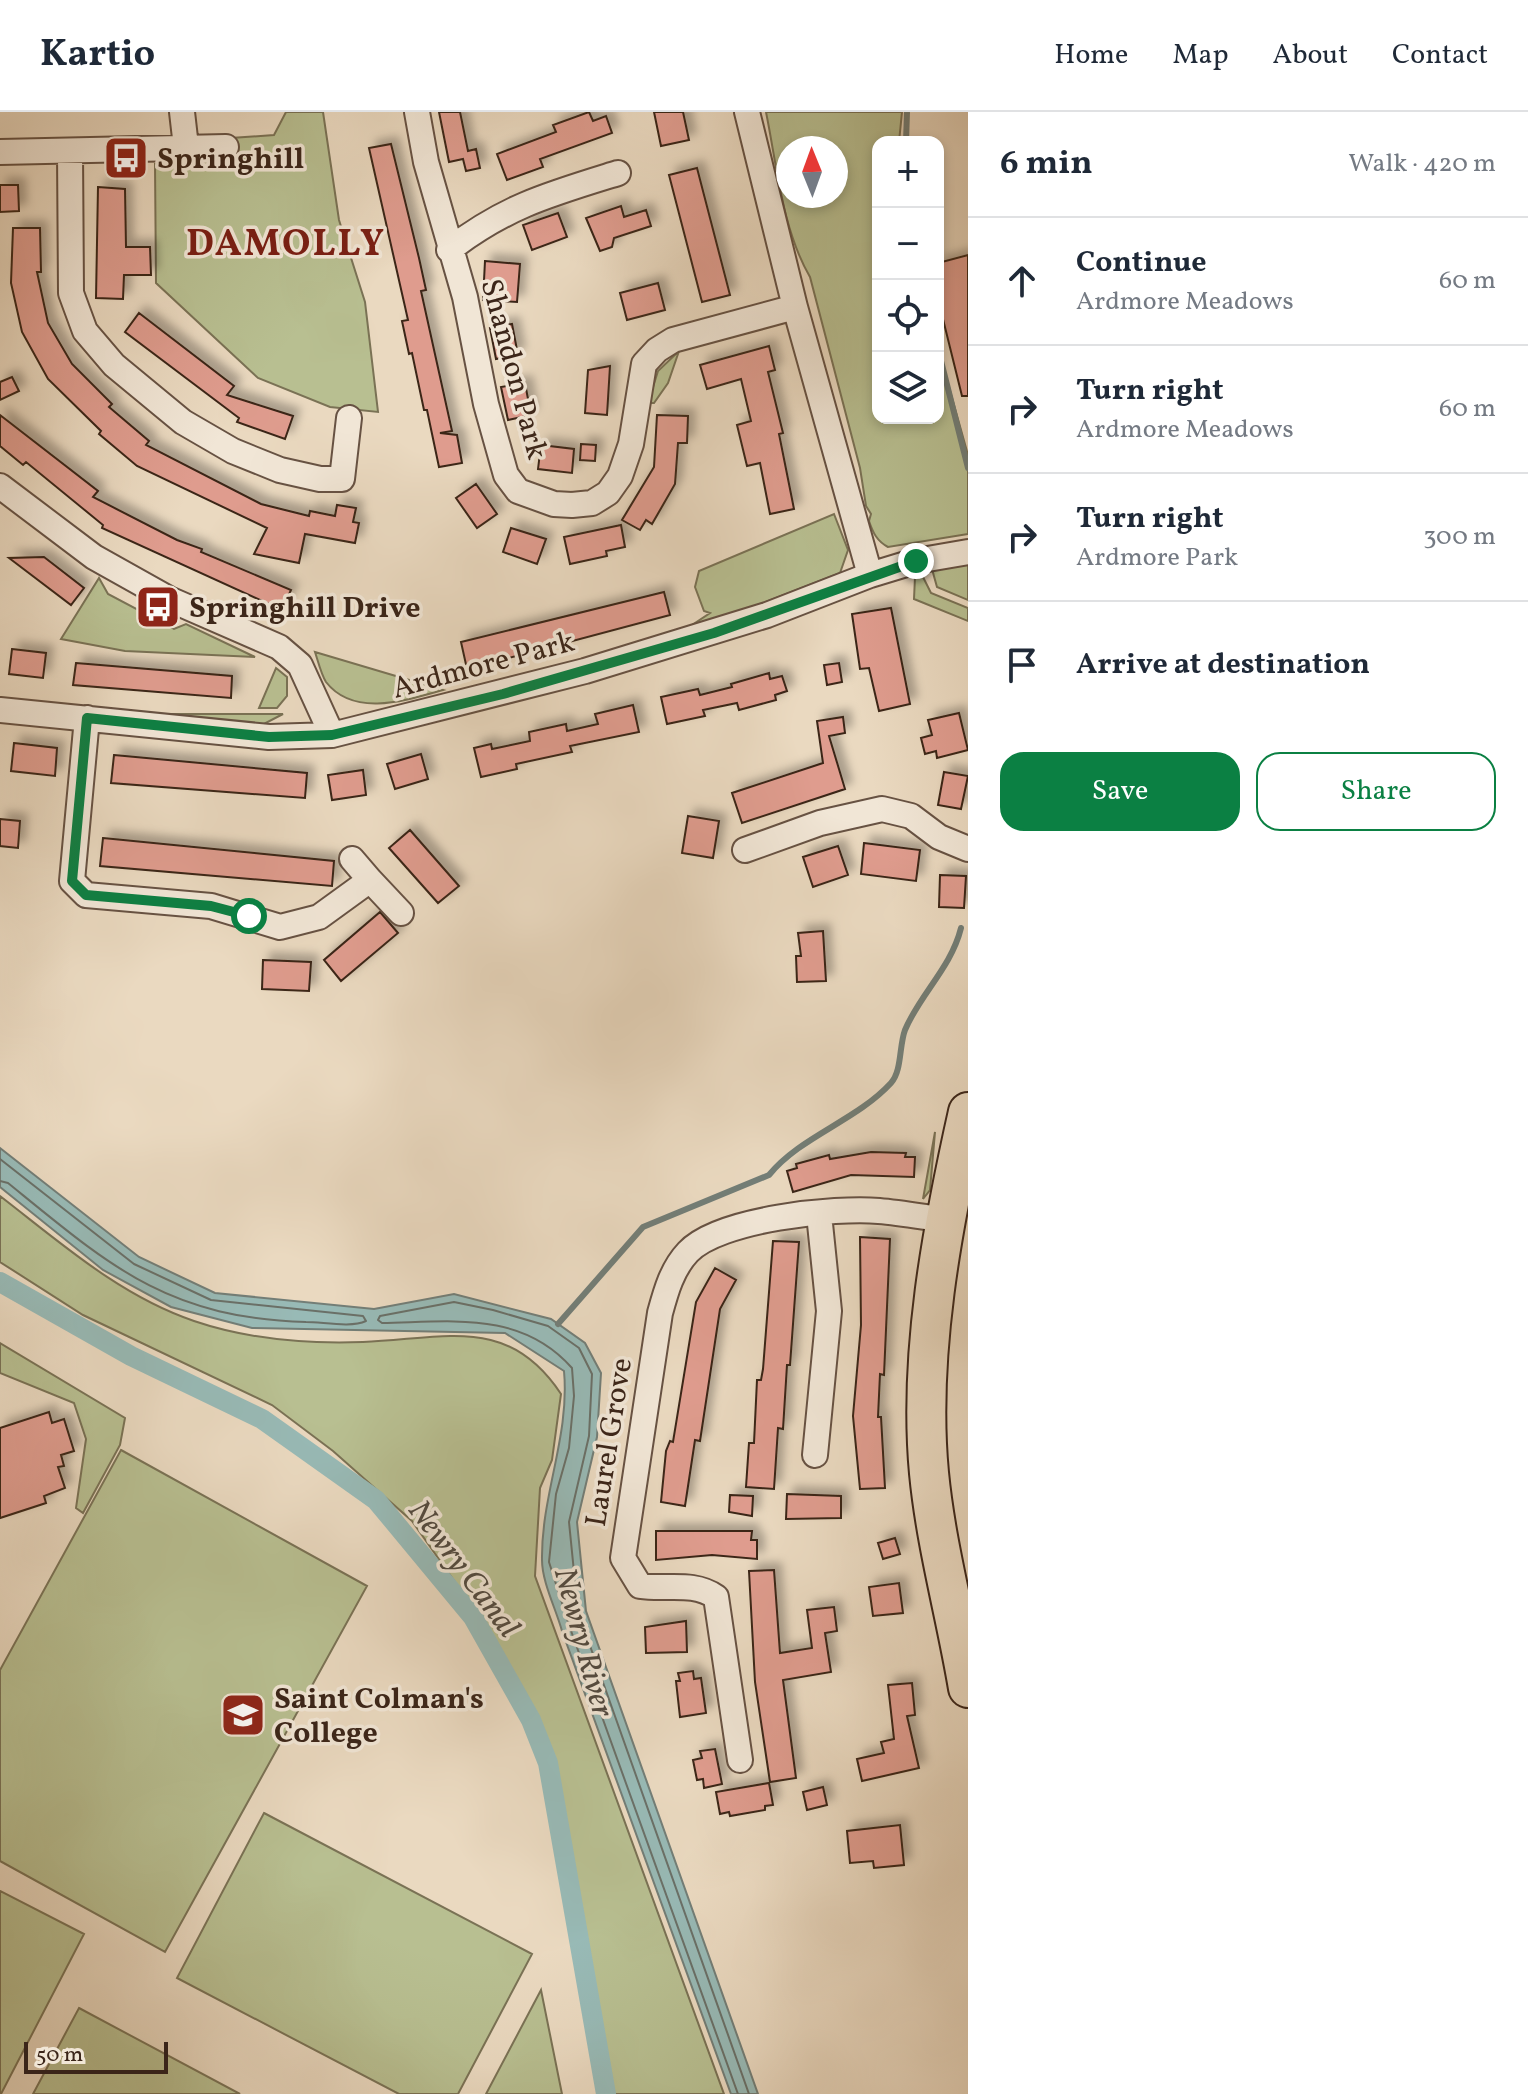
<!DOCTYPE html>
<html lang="en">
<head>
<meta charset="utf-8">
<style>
	body { margin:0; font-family:Vollkorn,serif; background:#f6f6f7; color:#1f2937 }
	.controls { position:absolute; right:24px; top:24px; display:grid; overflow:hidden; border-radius:16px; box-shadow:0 4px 12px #0003 }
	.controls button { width:72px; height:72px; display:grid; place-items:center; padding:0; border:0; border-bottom:2px solid #e0e1e3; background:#fff; color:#1f2937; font:40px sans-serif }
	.compass { position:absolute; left:776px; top:24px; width:72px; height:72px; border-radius:50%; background:#fff; box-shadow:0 4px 12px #0003; rotate:359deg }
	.scale { position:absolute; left:24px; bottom:20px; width:144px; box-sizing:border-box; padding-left:8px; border:4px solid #3b2519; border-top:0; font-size:22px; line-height:28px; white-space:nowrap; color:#3b2519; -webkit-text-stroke:6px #f1e6d6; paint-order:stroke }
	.stop { position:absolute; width:24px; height:24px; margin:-18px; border:6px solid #0b8043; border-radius:50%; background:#fff }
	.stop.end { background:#0b8043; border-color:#fff; box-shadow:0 2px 8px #0008 }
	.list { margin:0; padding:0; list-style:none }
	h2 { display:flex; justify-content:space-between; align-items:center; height:104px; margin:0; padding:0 32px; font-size:34px }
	h2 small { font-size:26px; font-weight:400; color:#747a83 }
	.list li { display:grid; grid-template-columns:52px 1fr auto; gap:24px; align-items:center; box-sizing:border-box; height:128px; padding:0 32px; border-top:2px solid #e0e1e3 }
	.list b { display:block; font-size:30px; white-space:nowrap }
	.list p { margin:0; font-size:26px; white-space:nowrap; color:#747a83 }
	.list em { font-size:26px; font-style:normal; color:#747a83 }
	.actions { display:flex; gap:16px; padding:24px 32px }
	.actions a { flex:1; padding:18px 0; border:2px solid #0b8043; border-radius:24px; text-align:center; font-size:28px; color:#0b8043 }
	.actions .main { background:#0b8043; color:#fff }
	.icon { flex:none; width:44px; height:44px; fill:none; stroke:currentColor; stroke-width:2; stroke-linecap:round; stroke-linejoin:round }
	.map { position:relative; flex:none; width:968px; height:1982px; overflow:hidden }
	header { display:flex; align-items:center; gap:48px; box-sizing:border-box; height:112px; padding:0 40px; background:#fff; border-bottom:2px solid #e0e1e3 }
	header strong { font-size:38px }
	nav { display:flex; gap:44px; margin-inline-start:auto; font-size:28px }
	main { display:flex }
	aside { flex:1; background:#fff }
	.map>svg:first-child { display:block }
	.green { fill:#b8bf91; stroke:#7a7255; stroke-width:2; fill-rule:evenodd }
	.water { fill:#98bab6; stroke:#737e77; stroke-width:2 }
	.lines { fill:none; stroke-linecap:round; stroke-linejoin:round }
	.shore { stroke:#6a7068; stroke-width:2 }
	.stream { stroke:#737e77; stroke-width:6 }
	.canal { stroke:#98bab6; stroke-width:20 }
	.building { fill:#df9c8e; stroke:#3b2519; stroke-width:2; filter:url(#shadow) }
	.minor-casing { stroke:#675243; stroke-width:28 }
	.trunk-casing { stroke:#3b2519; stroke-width:42 }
	.minor { stroke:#f1e6d6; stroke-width:24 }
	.trunk { stroke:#ead9c0; stroke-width:38 }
	.route { stroke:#0b8043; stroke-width:10 }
	.labels { text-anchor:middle; stroke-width:7; stroke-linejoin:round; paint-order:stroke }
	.poi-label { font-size:30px; font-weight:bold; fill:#3b2519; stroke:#f1e6d6; text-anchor:start }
	.street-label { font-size:30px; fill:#3b2519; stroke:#f1e6d6 }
	.water-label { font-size:32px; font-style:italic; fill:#524a40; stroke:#f1e6d6 }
	.district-label { font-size:38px; font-weight:bold; letter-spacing:2px; fill:#7a1f14; stroke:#f1e6d6 }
</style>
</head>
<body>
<header>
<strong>Kartio</strong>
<nav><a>Home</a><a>Map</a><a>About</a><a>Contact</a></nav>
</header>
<main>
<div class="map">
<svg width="968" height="1982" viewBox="0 0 968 1982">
	<defs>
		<filter id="shadow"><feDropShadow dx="7" dy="-7" stdDeviation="4" flood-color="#0004"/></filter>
	</defs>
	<rect width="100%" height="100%" fill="#ead9c0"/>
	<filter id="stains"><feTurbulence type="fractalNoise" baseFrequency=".0025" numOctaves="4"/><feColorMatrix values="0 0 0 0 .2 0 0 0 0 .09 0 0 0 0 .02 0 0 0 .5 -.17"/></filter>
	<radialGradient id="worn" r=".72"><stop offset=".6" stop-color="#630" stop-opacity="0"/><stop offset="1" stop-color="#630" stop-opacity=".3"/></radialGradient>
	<path class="green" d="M286 0H323L339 108 365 190 378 300 330 295 258 266 156 171 155 52 229 49 231 26 274 23Z
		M766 0H902L899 30H878V306H938V236L968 343V422L888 435C877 429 873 421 869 409L871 402 866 394 860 356 810 165C782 117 777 54 766 0ZM788 36H836V84H788Z
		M679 239 668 271 654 291H648L658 259Z
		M834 402 848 438 840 461 693 518 689 515 710 501 704 499 695 475 699 459Z
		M968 452V488L937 475 932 457Z
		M915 465H923L931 481 968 496V509L914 487Z
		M99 466 108 482 174 517 186 512 255 545 125 539 61 527Z
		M315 540 443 578C407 588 354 606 326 570 321 562 318 549 315 540Z
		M276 556 287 565V584L277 596H259Z
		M155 602H283L262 613Z
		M935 1020 930 1078 923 1087Z
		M0 1084C61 1131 120 1184 194 1209 247 1227 308 1232 363 1230 445 1227 508 1202 561 1282L552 1348 540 1376 535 1464 724 1982H612L551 1644 495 1527 412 1409 333 1339 272 1293 83 1203 0 1150Z
		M0 1231 125 1306 120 1333 83 1401 76 1396 86 1327 74 1291 0 1261Z
		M121 1338 367 1474 165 1840 0 1749V1558Z
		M264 1701 532 1842 458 1982H399L177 1866Z
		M0 1779 84 1822 1 1982H0Z
		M541 1878 562 1982H486Z
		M79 1896 240 1982H33Z"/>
	<path class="water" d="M0 1036 139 1145 215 1181 374 1197 454 1182 551 1207 585 1231 601 1261 597 1325 577 1410 586 1499 758 1982H731L562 1519C556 1497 542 1470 542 1448 541 1383 570 1324 564 1259L505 1221 252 1216 171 1195 103 1158 0 1075Z"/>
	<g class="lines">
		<path class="shore" d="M0 1047 134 1152 211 1188 363 1204 366 1209C351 1216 323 1210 306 1210 167 1206 110 1154 8 1071L0 1069
			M738 1982 570 1516 549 1450 556 1382 569 1336 574 1284 572 1256C521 1198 450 1210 382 1211L378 1208 380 1204 454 1190 493 1198 548 1214 579 1236 592 1262 589 1324 569 1410 578 1500 749 1982"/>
		<path class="stream" d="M906 30 907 0
			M938 237 968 356
			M558 1212 643 1115 769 1063C801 1024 856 1009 891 971 902 959 899 934 905 918 920 882 951 856 961 816"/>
		<path class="canal" d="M0 1170 131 1244 262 1307 376 1388 473 1505 531 1608 548 1651 606 1982"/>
	</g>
	<path class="building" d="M439 0H460L468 39 476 37 480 56 466 59 463 47 449 50Z
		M589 0 593 9 606 4 612 21 540 47 543 55 507 68 497 42 556 20 553 13Z
		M654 0H683L689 28 661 34Z
		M391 32 419 146 426 178 421 179 452 319 440 321 457 323 462 351 439 355 427 298H424L412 241 409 242 402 209 408 208 369 36Z
		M697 56 730 183 702 190 669 63Z
		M0 73H18L19 99 0 100Z
		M98 75 125 77 126 135H150L151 163H124L123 187 96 186Z
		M621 94 624 105 646 98 651 114 614 126 612 135 600 139 586 106Z
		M558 101 567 125 532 138 523 113Z
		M13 116H40L41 160H37L48 211 72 252 112 292 109 295 149 329 146 333 261 392 309 404 310 399 335 404 337 393 356 396 353 410 359 411 355 431 305 422 299 451 254 442 267 416 137 354 99 322 101 319 48 267 22 220 11 171Z
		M968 143V284H962L938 187V151Z
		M485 149 520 152 517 190 483 188Z
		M658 171 665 198 627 208 620 181Z
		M139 201 234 274 227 283 293 304 285 327 237 310 239 306 125 220Z
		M512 212 518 243 496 247 490 216Z
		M769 234 775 258 768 260 783 321 779 322 794 397 770 402 760 351 747 354 737 313 751 309 741 267 707 277 700 253Z
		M610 254 607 303 585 301 588 258Z
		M12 265 19 279 0 288V270Z
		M525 271 531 303 508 308 501 275Z
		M0 303 98 379 93 385 177 428 202 437 201 440 291 478 282 498 102 416 103 413 26 350 23 353 0 334Z
		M657 303 688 304 687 331H678L675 372 652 412 646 408 640 418 622 408 654 355Z
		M581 332 596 333 595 349 580 348Z
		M541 333 574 337 572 361 538 357Z
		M476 372 497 402 477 416 456 386Z
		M621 413 625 435 606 439 607 444 570 452 564 425Z
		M511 416 546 427 537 452 503 440Z
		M44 445 84 476 71 493 9 446Z
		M664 480 670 503 467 557 461 530Z
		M891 496 910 592 879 599 869 556 860 557 852 502Z
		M12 537 46 541 43 566 9 562Z
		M76 551 232 564 231 586 73 573Z
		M839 551 842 570 827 573 824 553Z
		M769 561 770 567 782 564 787 579 775 583 776 588 739 598 737 591 703 598 705 604 667 612 661 585 698 577 700 583 732 575 731 572Z
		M633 593 639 620 570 634 572 640 516 652 517 657 481 665 474 636 491 632 492 637 530 629 529 620 566 612 567 619 598 612 595 602Z
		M959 601 968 638 937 646 936 639 925 642 921 626 932 623 928 608Z
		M843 605 845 621 829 624 845 677 742 711 732 681 823 651 817 609Z
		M14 631 57 636 55 664 11 659Z
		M421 642 428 667 395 677 387 652Z
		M114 643 307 661 305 686 111 671Z
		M363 658 366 683 332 688 328 663Z
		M944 660 968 664 961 697 938 693Z
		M688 704 719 709 713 746 682 741Z
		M0 707 20 709 18 736 0 734Z
		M410 718 459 774 438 791 389 736Z
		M103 726 334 749 332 774 100 754Z
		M864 731 920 738 916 769 861 762Z
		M838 734 848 763 813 775 803 745Z
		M940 763 966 764 964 796 939 795Z
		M380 800 398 821 341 869 324 848Z
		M823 819 826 869 797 870 796 844H801L798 821Z
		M263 848 311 850 309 879 262 877Z
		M871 1040 906 1041 905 1045H915L914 1065 851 1063 793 1080 787 1059 797 1056 796 1052 829 1043 830 1047Z
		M860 1125 890 1127 884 1263 880 1262 878 1305H881L885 1376 860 1377 853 1304 861 1213Z
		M773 1129 799 1130 790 1253H787L783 1317 778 1316 774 1377 746 1375 749 1331H754L757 1268H761L763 1257Z
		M715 1156 736 1168 720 1197 700 1329 695 1328 685 1394 661 1390 666 1339 670 1329 673 1330 696 1190Z
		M49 1300 52 1311 64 1307 74 1339 61 1343 64 1354 58 1355 65 1376 44 1384 46 1391 0 1406V1316Z
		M787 1382 841 1384V1406L786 1407Z
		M730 1383 753 1384 752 1404 729 1400Z
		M656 1419H752L751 1428H757V1447L712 1443 656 1448Z
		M895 1426 900 1442 883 1447 878 1431Z
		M774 1458 780 1541 812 1536 807 1498 834 1495 837 1519 825 1521 831 1560 783 1568 796 1666 770 1670 755 1570 749 1459Z
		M899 1471 903 1501 873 1504 869 1475Z
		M686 1509 687 1540 646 1541 645 1515Z
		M693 1559 694 1567 701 1566 706 1601 680 1605 676 1569H680L678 1561Z
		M912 1571 915 1603 907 1604 919 1656 862 1669 857 1647 884 1641 881 1630 894 1627 888 1573Z
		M715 1637 722 1672 704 1676 703 1667 697 1668 693 1648 702 1646 700 1639Z
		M769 1671 773 1693 765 1694V1698L730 1704 729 1700 720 1702 716 1680Z
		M823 1675 827 1693 807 1698 803 1680Z
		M900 1713 904 1753 874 1756 873 1749 850 1751 847 1719Z"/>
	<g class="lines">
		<g class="minor-casing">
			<path id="minor" d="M182 0 186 35
				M417 0 426 50 465 185 486 292 506 363 518 379 554 392 572 393 592 391 608 381 620 364 631 332 644 252 657 238 673 228 795 195
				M747 0 795 195 870 463
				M0 40 226 35
				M70 40 71 181 85 219 114 253 183 310 233 339 280 358 320 367H342L349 306
				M449 138C506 94 550 82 618 61
				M0 374 94 445 169 487 279 535 300 553 332 623
				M0 598 269 625 332 623 585 559 767 503 870 463 916 449 968 440
				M87 606 72 769 86 783 211 794 280 815 319 805 370 768 401 801
				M745 738 820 711 882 697 911 704 939 725 968 737
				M352 747 370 768
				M815 1343 829 1199 819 1102
				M740 1648 716 1485C693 1469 667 1478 640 1474L623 1446 660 1201C666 1179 672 1157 688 1140 719 1107 835 1095 879 1099 901 1101 924 1105 947 1108"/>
		</g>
		<g class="trunk-casing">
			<path id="trunk" d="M968 1000C942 1116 918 1243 929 1361 936 1434 956 1504 968 1576"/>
		</g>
		<use href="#minor" class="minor"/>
		<use href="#trunk" class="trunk"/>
	</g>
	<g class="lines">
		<path class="route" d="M249 804 211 794 86 783 72 769 87 606 269 625 332 623 503 582 714 521 916 449"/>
	</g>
	<defs>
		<g id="bus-square" transform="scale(2.3)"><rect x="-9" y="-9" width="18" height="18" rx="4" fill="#8f2418" stroke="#f1e6d6"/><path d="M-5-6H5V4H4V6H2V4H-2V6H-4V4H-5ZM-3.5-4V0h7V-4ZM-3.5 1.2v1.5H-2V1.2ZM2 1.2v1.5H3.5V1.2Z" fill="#fff"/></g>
		<g id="school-square" transform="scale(2.3)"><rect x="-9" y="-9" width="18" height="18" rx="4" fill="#8f2418" stroke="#f1e6d6"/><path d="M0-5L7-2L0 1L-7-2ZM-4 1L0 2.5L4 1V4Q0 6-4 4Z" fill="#fff"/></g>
	</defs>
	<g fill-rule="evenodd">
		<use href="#bus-square" x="126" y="46"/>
		<use href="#bus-square" x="158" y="495"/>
		<use href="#school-square" x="243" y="1603"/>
	</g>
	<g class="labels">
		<g class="poi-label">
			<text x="157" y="56">Springhill</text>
			<text x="189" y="505">Springhill Drive</text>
			<text x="274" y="1596">Saint Colman's<tspan x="274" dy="34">College</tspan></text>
		</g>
		<g class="street-label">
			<text transform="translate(515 257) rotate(75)" y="10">Shandon Park</text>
			<text transform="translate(483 552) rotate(-15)" y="10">Ardmore Park</text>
			<text transform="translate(608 1330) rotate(-81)" y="10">Laurel Grove</text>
		</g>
		<g class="water-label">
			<text transform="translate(465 1456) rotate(53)" y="11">Newry Canal</text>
			<text transform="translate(585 1530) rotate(75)" y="11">Newry River</text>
		</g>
		<g class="district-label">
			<text x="286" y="143">DAMOLLY</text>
		</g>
	</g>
	<rect width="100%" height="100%" filter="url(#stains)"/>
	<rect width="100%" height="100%" fill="url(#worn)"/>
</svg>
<div class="controls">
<button>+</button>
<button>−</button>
<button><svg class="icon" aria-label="locate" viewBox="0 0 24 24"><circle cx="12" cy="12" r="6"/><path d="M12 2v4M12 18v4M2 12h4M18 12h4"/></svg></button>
<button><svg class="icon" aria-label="layers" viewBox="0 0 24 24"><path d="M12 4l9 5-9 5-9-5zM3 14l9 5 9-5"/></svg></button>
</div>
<svg class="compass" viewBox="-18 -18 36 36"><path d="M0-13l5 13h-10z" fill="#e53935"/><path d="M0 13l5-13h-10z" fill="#747a83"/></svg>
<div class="scale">50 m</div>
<div class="stop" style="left:249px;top:804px"></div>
<div class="stop end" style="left:916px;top:449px"></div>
</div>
<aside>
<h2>6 min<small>Walk · 420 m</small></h2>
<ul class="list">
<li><svg class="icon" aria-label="ahead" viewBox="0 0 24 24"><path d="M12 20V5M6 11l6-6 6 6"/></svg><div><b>Continue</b><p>Ardmore Meadows</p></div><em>60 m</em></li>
<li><svg class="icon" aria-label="right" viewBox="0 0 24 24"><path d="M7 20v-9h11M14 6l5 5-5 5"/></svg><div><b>Turn right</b><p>Ardmore Meadows</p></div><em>60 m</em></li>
<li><svg class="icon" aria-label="right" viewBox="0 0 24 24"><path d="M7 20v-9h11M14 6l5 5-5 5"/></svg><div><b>Turn right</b><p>Ardmore Park</p></div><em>300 m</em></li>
<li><svg class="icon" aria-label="arrive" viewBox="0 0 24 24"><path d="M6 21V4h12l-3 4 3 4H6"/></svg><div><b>Arrive at destination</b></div></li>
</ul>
<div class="actions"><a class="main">Save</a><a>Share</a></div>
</aside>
</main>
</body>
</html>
